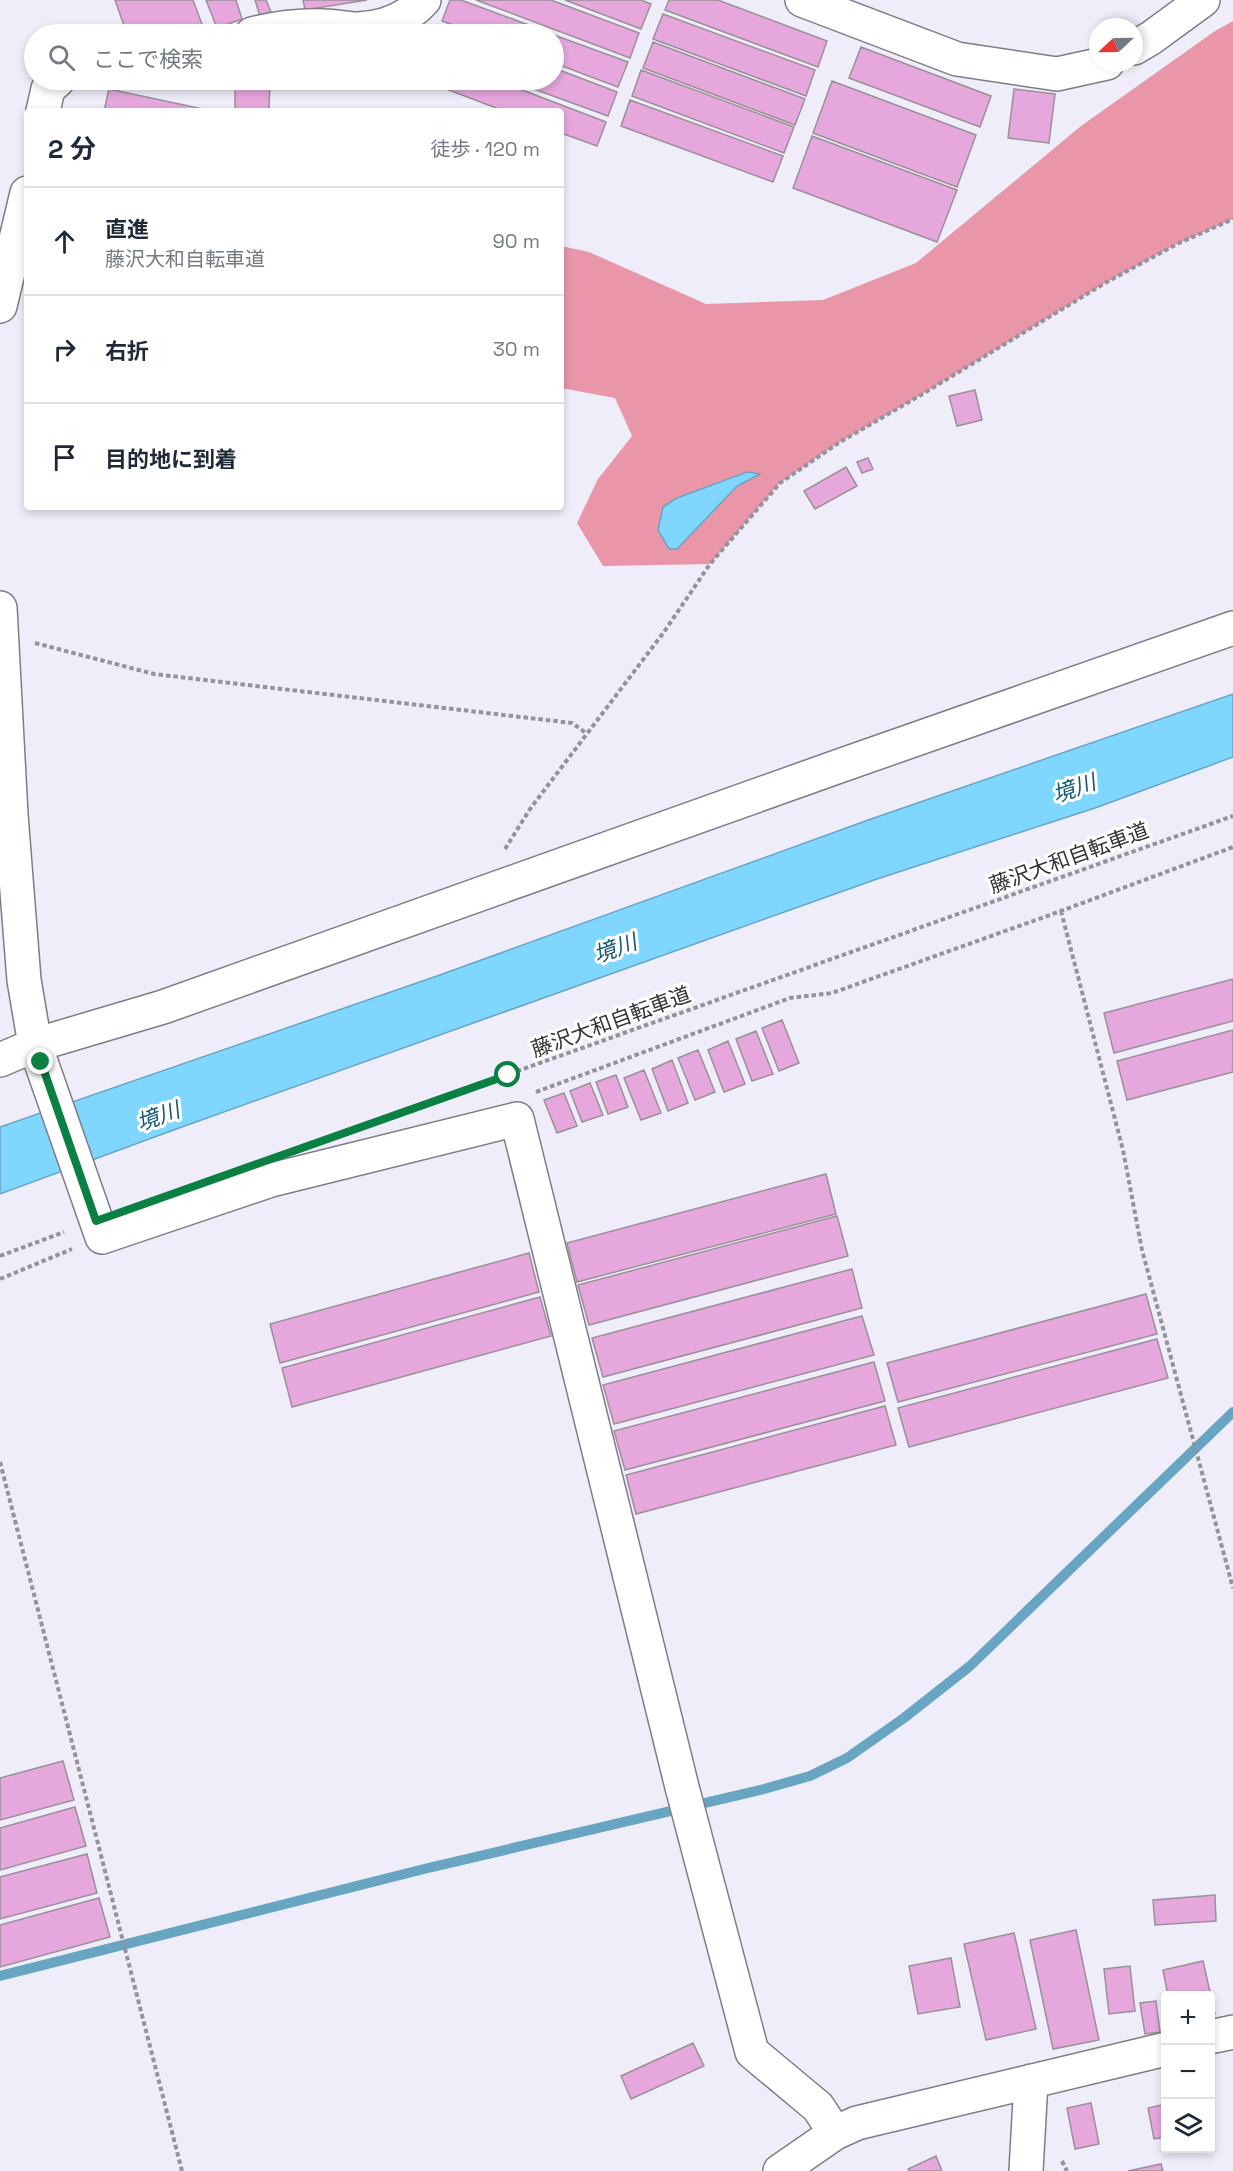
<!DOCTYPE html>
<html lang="ja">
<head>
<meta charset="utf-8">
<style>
	body { margin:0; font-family:"Space Grotesk","Noto Sans JP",sans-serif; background:#f2f2f3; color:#1f2937 }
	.controls { position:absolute; right:18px; bottom:18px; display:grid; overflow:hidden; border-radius:6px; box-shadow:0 3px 9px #0003 }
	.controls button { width:54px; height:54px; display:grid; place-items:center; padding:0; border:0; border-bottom:2px solid #e0e1e3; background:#fff; color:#1f2937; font:30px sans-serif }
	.compass { position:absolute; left:1089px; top:18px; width:54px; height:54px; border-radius:50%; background:#fff; box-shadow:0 3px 9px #0003; rotate:248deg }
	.stop { position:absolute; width:18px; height:18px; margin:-14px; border:4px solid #0b8043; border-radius:50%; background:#fff }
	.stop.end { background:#0b8043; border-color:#fff; box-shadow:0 2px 6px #0008 }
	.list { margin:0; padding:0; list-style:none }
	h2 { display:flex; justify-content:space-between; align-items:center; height:78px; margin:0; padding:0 24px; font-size:26px }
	h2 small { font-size:20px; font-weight:400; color:#747a83 }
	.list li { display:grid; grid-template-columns:39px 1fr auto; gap:18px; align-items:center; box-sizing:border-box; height:108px; padding:0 24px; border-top:2px solid #e0e1e3 }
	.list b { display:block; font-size:22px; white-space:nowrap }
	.list p { margin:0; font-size:20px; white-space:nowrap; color:#747a83 }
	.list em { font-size:20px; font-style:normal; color:#747a83 }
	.icon { flex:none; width:33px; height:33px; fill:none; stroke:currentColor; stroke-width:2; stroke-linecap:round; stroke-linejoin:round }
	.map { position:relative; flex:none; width:1233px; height:2171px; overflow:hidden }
	.search { position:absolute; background:#fff; box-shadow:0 3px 9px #0003; left:24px; top:24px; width:540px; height:66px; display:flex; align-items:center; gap:15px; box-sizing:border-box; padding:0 21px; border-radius:33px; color:#747a83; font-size:22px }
	.panel { position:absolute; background:#fff; box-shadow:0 3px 9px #0003; left:24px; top:108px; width:540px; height:402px; border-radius:6px }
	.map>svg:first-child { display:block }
	.forest { fill:#e896a8 }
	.water { fill:#7fd6fe; stroke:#68a5c2; stroke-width:1.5 }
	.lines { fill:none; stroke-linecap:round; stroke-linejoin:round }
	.stream { stroke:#68a5c2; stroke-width:10 }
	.building { fill:#e6a7dd; stroke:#9a9098; stroke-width:1.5 }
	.minor-casing { stroke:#7f7c87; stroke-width:36 }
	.path { stroke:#94929b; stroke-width:4; stroke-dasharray:4.5 3; stroke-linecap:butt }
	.minor { stroke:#fff; stroke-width:33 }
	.route { stroke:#0b8043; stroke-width:8 }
	.labels { text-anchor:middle; stroke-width:6; stroke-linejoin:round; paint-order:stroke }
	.street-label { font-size:21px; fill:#333237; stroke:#fff }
	.water-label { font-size:22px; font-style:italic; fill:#155a75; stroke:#fff }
</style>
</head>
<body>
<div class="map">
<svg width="1233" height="2171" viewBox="0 0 1233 2171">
	<rect width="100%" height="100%" fill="#f0edfa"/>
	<path class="forest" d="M1233 21V219L1177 244 1105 283 921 395 840 442 780 483 710 564 603 566 577 523 598 479 632 436 615 398 561 388V246L589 252 706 304 823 300 916 263 1081 126 1215 31Z"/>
	<path class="water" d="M747 472 760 474 737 486 677 549H669L658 530 663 507 677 498Z
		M1233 694V757L1098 807 877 879 179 1128 0 1194V1127L437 976 871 819Z"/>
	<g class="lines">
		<path class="stream" d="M0 1976 424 1869 764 1789 810 1776 847 1758 904 1718 970 1666 1233 1412"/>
	</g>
	<path class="building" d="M115 0H193L203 27 182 34H127Z
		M206 0H236L242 19 217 28Z
		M255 0H266L271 12 260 16Z
		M303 0H367L305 10Z
		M450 0H461L553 34H478L442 21Z
		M476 0H551L639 33 630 58Z
		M565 0H641L651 4 641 29Z
		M669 0H718L827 41 818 67 665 10Z
		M663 14 815 70 806 96 653 39Z
		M440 25 465 34H437Z
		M554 35 628 62 618 87 554 63Z
		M653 42 805 99 795 125 643 68Z
		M861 47 991 96 980 127 849 78Z
		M554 68 617 92 608 116 509 80H554Z
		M641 70 794 127 784 153 632 96Z
		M235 80H270L269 111H235Z
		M435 80H496L606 122 597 146 561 133V111H504L433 84Z
		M832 81 976 135 957 187 813 133Z
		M109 89 208 110V111H104Z
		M1014 89 1055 94 1049 143 1008 138Z
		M630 100 783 156 773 182 621 126Z
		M812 136 957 190 937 242 793 188Z
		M975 390 982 420 957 426 949 396Z
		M868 458 873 469 862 473 857 462Z
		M846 467 857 486 815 509 804 491Z
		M1233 979V1021L1114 1053 1104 1013Z
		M782 1020 799 1063 779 1071 762 1028Z
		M1233 1030V1072L1127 1100 1117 1061Z
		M756 1031 773 1074 752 1081 736 1039Z
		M728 1041 745 1084 724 1092 708 1050Z
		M698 1050 715 1092 695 1100 678 1058Z
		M672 1060 688 1103 668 1111 652 1069Z
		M644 1070 661 1113 641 1120 624 1078Z
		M616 1075 628 1107 608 1114 596 1082Z
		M590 1083 603 1115 582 1122 570 1091Z
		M564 1093 577 1126 557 1133 544 1100Z
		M826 1174 836 1214 577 1282 567 1243Z
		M837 1216 848 1256 589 1325 578 1285Z
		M529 1253 539 1292 280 1363 270 1324Z
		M852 1269 862 1308 603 1377 592 1338Z
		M1146 1294 1157 1334 898 1402 887 1363Z
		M540 1297 551 1336 292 1407 282 1368Z
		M862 1316 874 1355 614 1424 603 1385Z
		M1157 1339 1168 1378 909 1447 898 1408Z
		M874 1362 885 1401 625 1470 614 1431Z
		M885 1406 896 1445 636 1514 626 1475Z
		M63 1761 74 1800 0 1820V1778Z
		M75 1807 86 1846 0 1870V1828Z
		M87 1854 97 1893 0 1919V1877Z
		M1215 1895 1216 1921 1155 1925 1153 1900Z
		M99 1898 110 1937 0 1967V1925Z
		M1076 1930 1099 2040 1053 2049 1030 1940Z
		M1014 1933 1036 2029 986 2040 964 1944Z
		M951 1958 960 2007 918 2014 909 1966Z
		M1203 1961 1215 2014 1210 2015V1996H1168L1163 1970Z
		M1130 1966 1135 2011 1109 2014 1104 1969Z
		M1156 2001 1160 2032 1145 2034 1140 2003Z
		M693 2043 704 2066 631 2099 621 2076Z
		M1091 2103 1099 2144 1075 2149 1067 2108Z
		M1166 2104V2137L1154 2139 1148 2108Z
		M936 2156 942 2171H909L908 2169Z
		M1161 2164 1163 2171H1128Z"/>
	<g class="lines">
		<g class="minor-casing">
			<path id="minor" d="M802 0 957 59 1057 74 1107 63
				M252 34C276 28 300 25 325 26 336 26 347 29 358 29 383 28 407 19 424 0
				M1134 48 1151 38 1203 0
				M43 111 48 89 58 80
				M0 306 27 193
				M0 608 11 815 24 980 35 1045 102 1237 271 1180 517 1119 682 1787 752 2052 818 2107 835 2133
				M0 1060 35 1045 163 1007 845 764 1233 628
				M1210 2037 1233 2032
				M780 2171 835 2133 857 2123 1166 2049
				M1026 2171 1031 2081"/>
		</g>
		<path class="path" d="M35 643 154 674 572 723 586 733
			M505 849 530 809 664 632 710 564 780 483 840 442 921 395 1105 283 1177 244 1233 219
			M1061 911 1123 1150 1142 1250 1233 1588
			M536 1092 790 998 832 993 1061 911 1233 847
			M425 1104 1233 816
			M0 1256 64 1232
			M0 1279 72 1249
			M0 1462 182 2171
			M1062 2161 1067 2171"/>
		<use href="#minor" class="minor"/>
	</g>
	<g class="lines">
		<path class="route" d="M41 1062 96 1221 508 1075"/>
	</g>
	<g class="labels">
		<g class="street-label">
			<text transform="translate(1069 858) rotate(-20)" y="7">藤沢大和自転車道</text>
			<text transform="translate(611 1022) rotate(-20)" y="7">藤沢大和自転車道</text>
		</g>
		<g class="water-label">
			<text transform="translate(1074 788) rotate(-19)" y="8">境川</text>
			<text transform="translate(615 948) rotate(-20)" y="8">境川</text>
			<text transform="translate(158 1116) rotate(-20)" y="8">境川</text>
		</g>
	</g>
</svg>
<div class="controls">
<button>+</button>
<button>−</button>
<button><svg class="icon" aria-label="layers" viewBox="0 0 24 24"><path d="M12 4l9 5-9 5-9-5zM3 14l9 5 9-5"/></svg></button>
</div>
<svg class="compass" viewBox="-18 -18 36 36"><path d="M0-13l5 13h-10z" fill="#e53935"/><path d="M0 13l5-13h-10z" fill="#747a83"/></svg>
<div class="stop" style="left:508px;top:1075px"></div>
<div class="stop end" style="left:41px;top:1062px"></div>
<div class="search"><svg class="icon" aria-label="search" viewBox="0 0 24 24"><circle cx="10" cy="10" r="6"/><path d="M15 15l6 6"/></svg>ここで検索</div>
<section class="panel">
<h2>2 分<small>徒歩 · 120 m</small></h2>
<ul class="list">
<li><svg class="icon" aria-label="ahead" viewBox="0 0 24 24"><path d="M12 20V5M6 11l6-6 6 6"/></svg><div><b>直進</b><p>藤沢大和自転車道</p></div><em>90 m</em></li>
<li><svg class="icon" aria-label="right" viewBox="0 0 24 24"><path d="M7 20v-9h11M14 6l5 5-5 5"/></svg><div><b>右折</b></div><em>30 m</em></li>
<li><svg class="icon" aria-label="arrive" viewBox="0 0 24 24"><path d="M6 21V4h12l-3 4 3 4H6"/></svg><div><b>目的地に到着</b></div></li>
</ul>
</section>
</div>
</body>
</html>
